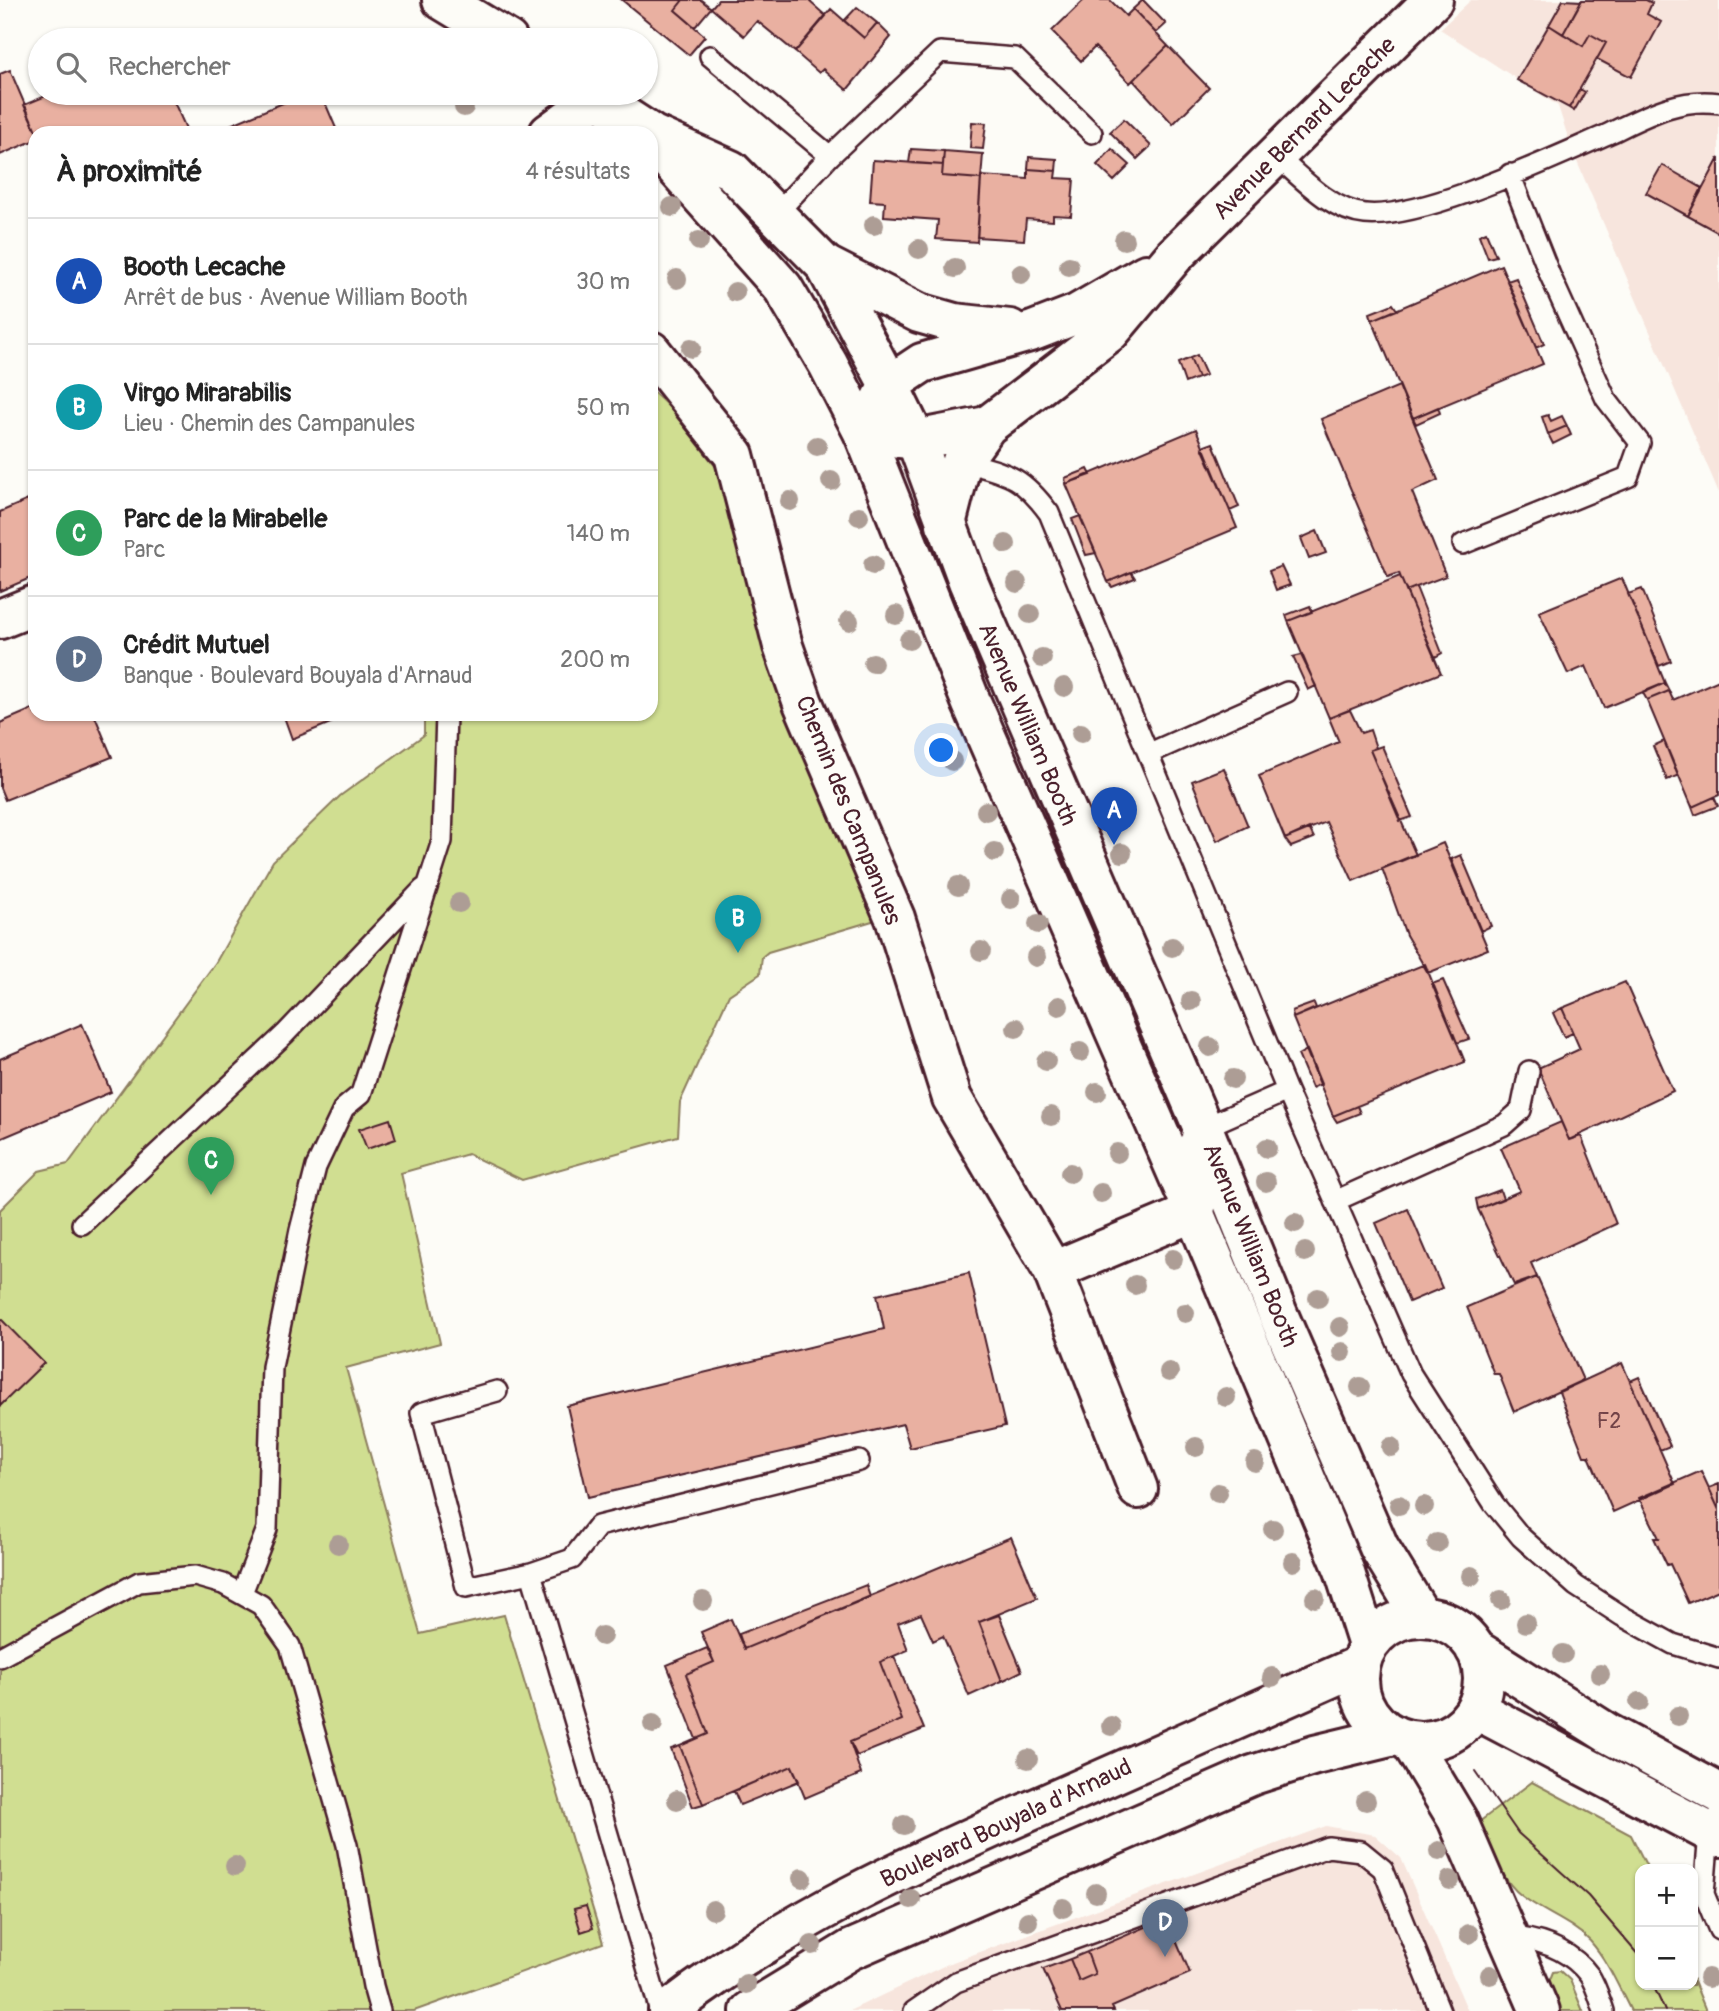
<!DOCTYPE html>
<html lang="fr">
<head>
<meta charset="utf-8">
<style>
	body { margin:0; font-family:Pangolin,sans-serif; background:#f2f2f2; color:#222 }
	.controls { position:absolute; right:21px; bottom:21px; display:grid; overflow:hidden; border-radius:14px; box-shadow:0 2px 5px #0004 }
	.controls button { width:63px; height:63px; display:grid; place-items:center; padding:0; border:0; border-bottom:2px solid #e0e0e0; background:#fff; color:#222; font:35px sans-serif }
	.you { position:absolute; left:942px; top:751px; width:24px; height:24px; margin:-18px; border:5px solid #fff; border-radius:50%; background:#1a73e8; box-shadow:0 0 0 10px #1a73e833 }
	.badge { display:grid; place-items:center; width:46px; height:46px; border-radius:50%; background:#c8321e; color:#fff; font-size:23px; font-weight:700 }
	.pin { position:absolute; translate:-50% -58px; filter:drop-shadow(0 2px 4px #0008) }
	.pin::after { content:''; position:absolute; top:37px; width:24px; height:21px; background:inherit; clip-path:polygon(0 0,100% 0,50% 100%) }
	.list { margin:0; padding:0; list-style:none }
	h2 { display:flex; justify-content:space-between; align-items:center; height:91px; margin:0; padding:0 28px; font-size:30px }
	h2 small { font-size:23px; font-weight:400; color:#767676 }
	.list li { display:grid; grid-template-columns:46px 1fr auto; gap:21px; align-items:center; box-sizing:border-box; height:126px; padding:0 28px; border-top:2px solid #e0e0e0 }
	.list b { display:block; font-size:26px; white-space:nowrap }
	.list p { margin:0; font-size:23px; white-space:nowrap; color:#767676 }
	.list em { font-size:23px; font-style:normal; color:#767676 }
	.icon { flex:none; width:38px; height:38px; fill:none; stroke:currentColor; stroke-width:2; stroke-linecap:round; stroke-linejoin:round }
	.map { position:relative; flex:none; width:1719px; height:2011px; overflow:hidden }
	.search { position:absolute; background:#fff; box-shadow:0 2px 5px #0004; left:28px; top:28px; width:630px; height:77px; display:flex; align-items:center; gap:18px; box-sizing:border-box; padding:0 24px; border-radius:38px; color:#767676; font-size:26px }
	.panel { position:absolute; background:#fff; box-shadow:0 2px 5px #0004; left:28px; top:126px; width:630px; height:595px; border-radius:21px }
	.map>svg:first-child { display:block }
	.built { fill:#f7e5dd }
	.green { fill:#d0de91; stroke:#8d7e5e; stroke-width:2 }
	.building { fill:#e9b0a1; stroke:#4a1f2b; stroke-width:2 }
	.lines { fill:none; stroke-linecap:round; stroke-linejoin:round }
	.service-casing { stroke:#4a1f2b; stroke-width:24 }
	.minor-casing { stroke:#4a1f2b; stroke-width:44 }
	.tertiary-casing { stroke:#4a1f2b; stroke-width:44 }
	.service { stroke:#fdfcf7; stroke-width:19 }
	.minor { stroke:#fdfcf7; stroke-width:38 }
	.tertiary { stroke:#fdfcf7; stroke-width:38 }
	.tram { stroke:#4a1f2b; stroke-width:2 }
	.tree { fill:#ad9d95 }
	.labels { text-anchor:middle; stroke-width:5; stroke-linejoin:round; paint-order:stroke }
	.number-label { font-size:21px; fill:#724348 }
	.street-label { font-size:24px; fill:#4a1f2b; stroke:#fdfcf7 }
</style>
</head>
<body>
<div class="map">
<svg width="1719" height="2011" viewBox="0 0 1719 2011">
	<rect width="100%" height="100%" fill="#fdfcf7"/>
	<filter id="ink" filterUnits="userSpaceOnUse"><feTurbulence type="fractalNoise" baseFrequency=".0143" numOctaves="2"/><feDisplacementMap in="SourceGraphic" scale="14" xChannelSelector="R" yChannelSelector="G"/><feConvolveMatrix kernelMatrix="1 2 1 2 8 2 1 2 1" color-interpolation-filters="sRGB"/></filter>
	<g filter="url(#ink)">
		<path class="built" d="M1471 0H1719V493L1572 150 1558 106 1440 29Z
			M1326 1826 1375 1835 1401 1858 1468 2011H849L950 1963Z"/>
		<path class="green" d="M651 390 669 407 719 471 768 668 879 919 768 952 762 957 760 974 729 995 680 1102 678 1136 522 1180 468 1154 401 1173 440 1343 346 1368 420 1634 504 1615 603 1943 414 2011H0V1210L39 1171 68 1164 216 962 273 861 340 796 424 735V714H651Z
			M1532 1782 1631 1835 1648 1869H1640V1985H1693V1979L1706 2011H1631C1619 1988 1608 1961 1590 1941 1570 1921 1544 1913 1522 1896 1500 1879 1490 1847 1479 1822Z
			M1560 1971 1570 1980 1583 2011H1560L1548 1984 1553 1972Z"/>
		<path class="building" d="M622 0H683L675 10 705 36 689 55Z
			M683 0H701L711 8 695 27 675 10Z
			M718 0H812L810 2 826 16 795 52 757 21 744 36 711 8Z
			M1084 0H1110L1126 16 1133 9 1168 46 1130 83 1095 47 1081 61 1052 31Z
			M1143 0 1166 24 1156 33 1133 9Z
			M1563 0 1581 1 1563 34 1549 25Z
			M1646 0 1652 3 1647 14 1661 22 1631 77 1597 59 1606 43 1590 34 1583 46 1563 34 1582 0Z
			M857 7 877 23 864 38 844 21Z
			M831 9 864 38 877 23 891 37 847 90 823 69 819 73 795 52Z
			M1549 25 1583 46 1590 34 1606 43 1569 108 1517 80Z
			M1168 46 1209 88 1173 124 1133 80Z
			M10 70 37 133 35 140 0 155V74Z
			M1580 89 1585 92 1574 111 1569 108Z
			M53 93H170L188 133H37L24 105Z
			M307 93H321L338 133H211Z
			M1124 119 1151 146 1137 159 1110 132Z
			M972 122 986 123 983 149 970 148Z
			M911 149 944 151 943 165 909 163Z
			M1112 149 1130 165 1114 181 1097 165Z
			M944 151 983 154 981 179 942 176Z
			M1029 157 1057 159 1056 171 1028 169Z
			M1719 158V233L1688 216Z
			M873 160 943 165 942 176 981 179 977 242 936 239 938 220 884 216 885 202 870 201Z
			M1662 165 1702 188 1688 216 1646 193Z
			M1028 169 1056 171 1055 178 1074 179 1071 216 1053 215V221L1026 219 1024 240 977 237 981 176 1028 179Z
			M1486 232 1496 256 1488 258 1479 235Z
			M1501 265 1543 364 1413 418 1372 320Z
			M1516 278 1544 344 1536 348 1507 281Z
			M1393 304 1397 310 1372 320 1370 313Z
			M1197 355 1206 375 1198 378 1190 358Z
			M1190 358 1198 378 1185 383 1178 363Z
			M1399 386 1438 480 1412 492 1446 576 1406 591 1399 573 1388 577 1321 419Z
			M1438 407 1440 413 1416 424 1413 418Z
			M1548 415 1551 421 1562 416 1567 426 1548 434 1542 417Z
			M1567 426 1571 435 1553 444 1548 434Z
			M1196 429 1237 528 1108 582 1066 484Z
			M1213 443 1239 507 1230 511 1202 447Z
			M1088 469 1091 475 1066 484 1065 478Z
			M35 497V576L0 591V512Z
			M1080 516 1096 553 1086 555 1072 519Z
			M1317 531 1326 553 1309 559 1301 538Z
			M1281 566 1290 585 1276 590 1269 571Z
			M1131 572 1135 578 1112 587 1108 582Z
			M1400 576 1441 673 1329 718 1288 621Z
			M1622 578 1665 683 1604 708 1586 666 1568 674 1539 612Z
			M1416 587 1442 653 1435 657 1406 591Z
			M1642 589 1671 661 1659 666 1628 594Z
			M1310 606 1312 612 1288 621 1286 615Z
			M1301 655 1316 686 1308 690 1293 657Z
			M1719 680V795L1692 807 1647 700 1669 691 1673 700Z
			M1665 683 1669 691 1647 700 1643 693Z
			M35 708V714H94L112 757 5 800 0 788V723Z
			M1350 710 1361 733 1370 730 1376 748 1370 750 1416 855 1353 881 1326 822 1285 839 1259 776 1339 742 1329 718Z
			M283 714H352L292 739Z
			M1664 741 1678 776 1667 780 1653 746Z
			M1382 746 1412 817 1400 821 1370 750Z
			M1224 768 1248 826 1217 841 1192 781Z
			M1714 797 1718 806 1695 815 1692 807Z
			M1309 828 1314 838 1291 847 1285 839Z
			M1443 843 1488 949 1428 973 1406 935 1382 868Z
			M1461 855 1491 926 1481 931 1451 859Z
			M1425 964 1465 1062 1333 1116 1293 1018Z
			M1443 980 1469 1039 1457 1043 1432 984Z
			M1625 982 1673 1091 1569 1140 1538 1068 1580 1049 1562 1008Z
			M1314 1003 1316 1008 1293 1018 1292 1011Z
			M1562 1008 1573 1033 1564 1037 1553 1013Z
			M82 1024 111 1092 0 1139V1059Z
			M1307 1050 1321 1084 1312 1088 1298 1055Z
			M1357 1106 1360 1113 1337 1122 1333 1116Z
			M390 1119 396 1139 367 1149 359 1129Z
			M1561 1122 1569 1140 1581 1136 1616 1224 1531 1263 1537 1277 1514 1285 1478 1209 1520 1191 1501 1148Z
			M1500 1190 1503 1199 1478 1209 1476 1199Z
			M1408 1209 1442 1288 1409 1302 1376 1223Z
			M969 1273 1005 1426 910 1448 903 1424 588 1497 567 1406 884 1329 877 1295Z
			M1537 1277 1583 1380 1514 1412 1499 1374H1494L1467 1307Z
			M0 1318 44 1363 0 1406Z
			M1622 1363 1675 1484 1613 1512 1589 1456H1584L1559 1392Z
			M1639 1377 1670 1446 1660 1450 1630 1381Z
			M1701 1471 1719 1510V1590L1688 1603 1670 1564 1667 1565 1654 1538H1659L1639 1498Z
			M1719 1484V1510L1709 1488Z
			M1011 1537 1037 1598 979 1622 1002 1681 969 1696 943 1636 933 1641 921 1614 898 1623 908 1650 880 1662 902 1720 850 1742 861 1774 805 1798 792 1766 703 1804 680 1746 708 1734 686 1674 714 1662 701 1632 731 1619 744 1649Z
			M866 1585 870 1597 744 1649 739 1634Z
			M999 1615 1022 1671 1002 1681 979 1622Z
			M707 1648 714 1662 686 1674 708 1734 696 1739 667 1665Z
			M894 1656 924 1729 857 1756 850 1742 902 1720 880 1662Z
			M680 1746 703 1804 693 1807 671 1749Z
			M792 1766 799 1781 740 1805 734 1791Z
			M586 1906 593 1928 581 1932 574 1909Z
			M1167 1918 1190 1973 1112 2007 1114 2011H1062L1043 1969 1070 1959 1079 1981 1095 1974 1087 1952Z
			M1087 1952 1095 1974 1079 1981 1070 1959Z"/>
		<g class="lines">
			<g class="service-casing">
				<path id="service" d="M710 56 830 156
					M1276 156C1301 177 1331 211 1365 214 1422 220 1552 158 1608 134 1644 117 1678 97 1719 103
					M774 216 830 156 940 52 1015 58 1092 133
					M962 461C1007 474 1020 474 1049 513L1287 1091 1411 1374 1494 1504 1521 1537 1576 1586 1622 1616 1673 1644 1719 1658
					M1463 544 1628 477 1640 443 1606 399 1550 275 1510 174
					M1150 753 1287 692
					M1203 1128 1287 1091
					M1335 1201 1504 1125 1521 1110 1529 1071
					M82 1224 285 1034 423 889
					M497 1391 421 1413 466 1587 531 1573 660 2011
					M531 1573 572 1559 598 1526 859 1461
					M242 1593 267 1529 272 1367 300 1230 316 1167 344 1108 361 1094 442 841 446 714
					M0 1657 139 1582 195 1576 223 1584 261 1605 290 1646 347 1845 373 1986 380 2011
					M1719 1815 1709 1832 1704 1894 1719 1930
					M1507 1936C1538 1939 1570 1949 1589 1975 1596 1985 1600 2000 1604 2011
					M914 2011 956 1982 1328 1847 1361 1851 1383 1869 1440 2011"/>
			</g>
			<g class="minor-casing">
				<path id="minor" d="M549 133 597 98
					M825 265 919 313 954 323 1010 329
					M651 351 734 455 783 646 803 703 895 918 952 1098 1053 1271 1194 1212C1206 1183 1195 1156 1203 1128
					M987 426 916 440 864 434 889 385 922 363 1033 331 1077 314 1146 274
					M946 524 962 461 987 426 1110 332 1174 256 1433 0
					M0 619 35 605
					M1053 1271 1138 1489
					M668 2011C782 1922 912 1863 1044 1805 1149 1758 1254 1711 1360 1665
					M750 2011 850 1950 1253 1775 1315 1755 1394 1736"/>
			</g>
			<g class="tertiary-casing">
				<path id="tertiary" d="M442 0 508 40
					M588 93 650 133
					M651 134 731 170 825 265 889 385 916 440 968 581 1203 1128 1278 1314 1379 1547 1421 1616
					M651 140 783 288 828 364 864 434 972 704 1194 1212 1344 1570 1368 1645
					M1359 1679a62 62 0 1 1 124 0a62 62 0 1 1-124 0Z
					M1475 1649 1609 1734 1719 1793
					M1475 1709 1719 1837
					M1410 1741 1457 1819 1540 2011"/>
			</g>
			<use href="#service" class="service"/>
			<use href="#minor" class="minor"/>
			<use href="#tertiary" class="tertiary"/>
			<path class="tram" d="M1475 1771 1518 1833 1588 1896 1640 1957
				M1653 1985 1665 2011"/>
		</g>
		<g class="tree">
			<circle cx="464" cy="107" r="10"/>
			<circle cx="672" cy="207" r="10"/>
			<circle cx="874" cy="225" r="10"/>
			<circle cx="1124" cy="240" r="10"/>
			<circle cx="699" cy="241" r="10"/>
			<circle cx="919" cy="249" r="10"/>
			<circle cx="1069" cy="266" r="10"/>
			<circle cx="955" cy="268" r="10"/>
			<circle cx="1021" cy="274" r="10"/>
			<circle cx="677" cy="279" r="10"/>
			<circle cx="735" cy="292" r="10"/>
			<circle cx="691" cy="348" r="10"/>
			<circle cx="817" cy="446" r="10"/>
			<circle cx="831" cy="481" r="10"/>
			<circle cx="790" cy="501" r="10"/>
			<circle cx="859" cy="516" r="10"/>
			<circle cx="1006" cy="544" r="10"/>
			<circle cx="873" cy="565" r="10"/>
			<circle cx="1017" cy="583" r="10"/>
			<circle cx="1030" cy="614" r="10"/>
			<circle cx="896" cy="615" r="10"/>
			<circle cx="849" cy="621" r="10"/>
			<circle cx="909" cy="640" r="10"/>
			<circle cx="1042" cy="658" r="10"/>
			<circle cx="873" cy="663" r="10"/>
			<circle cx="1064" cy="687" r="10"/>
			<circle cx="1081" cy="733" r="10"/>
			<circle cx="952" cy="761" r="10"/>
			<circle cx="1106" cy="803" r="10"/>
			<circle cx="986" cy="811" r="10"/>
			<circle cx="994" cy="852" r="10"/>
			<circle cx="1122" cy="853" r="10"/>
			<circle cx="958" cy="886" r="10"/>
			<circle cx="1011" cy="899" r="10"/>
			<circle cx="459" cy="903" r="10"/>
			<circle cx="1038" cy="924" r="10"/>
			<circle cx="1172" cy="947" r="10"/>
			<circle cx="981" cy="951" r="10"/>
			<circle cx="1036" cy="957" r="10"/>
			<circle cx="1191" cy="1001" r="10"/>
			<circle cx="1059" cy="1006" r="10"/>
			<circle cx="1016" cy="1028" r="10"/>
			<circle cx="1210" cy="1047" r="10"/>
			<circle cx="1080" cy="1052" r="10"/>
			<circle cx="1046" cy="1061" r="10"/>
			<circle cx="1233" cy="1079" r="10"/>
			<circle cx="1097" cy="1092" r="10"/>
			<circle cx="1051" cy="1116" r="10"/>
			<circle cx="1267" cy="1148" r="10"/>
			<circle cx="1117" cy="1153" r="10"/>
			<circle cx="1070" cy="1173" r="10"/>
			<circle cx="1266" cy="1182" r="10"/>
			<circle cx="1101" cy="1193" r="10"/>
			<circle cx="1295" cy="1223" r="10"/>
			<circle cx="1305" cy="1252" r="10"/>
			<circle cx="1173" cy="1259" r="10"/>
			<circle cx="1135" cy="1285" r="10"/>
			<circle cx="1318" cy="1298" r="10"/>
			<circle cx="1185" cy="1313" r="10"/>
			<circle cx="1340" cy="1327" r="10"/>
			<circle cx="1342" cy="1352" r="10"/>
			<circle cx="1169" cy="1372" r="10"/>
			<circle cx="1360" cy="1387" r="10"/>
			<circle cx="1226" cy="1397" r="10"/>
			<circle cx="1196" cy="1447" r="10"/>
			<circle cx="1391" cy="1447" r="10"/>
			<circle cx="1255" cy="1462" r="10"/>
			<circle cx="1218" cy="1493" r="10"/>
			<circle cx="1399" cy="1505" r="10"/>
			<circle cx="1424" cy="1506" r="10"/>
			<circle cx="1273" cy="1529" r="10"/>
			<circle cx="1437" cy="1543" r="10"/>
			<circle cx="338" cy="1544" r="10"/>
			<circle cx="1293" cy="1562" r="10"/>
			<circle cx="1471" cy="1576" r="10"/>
			<circle cx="1315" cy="1598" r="10"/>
			<circle cx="1501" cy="1600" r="10"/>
			<circle cx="703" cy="1601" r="10"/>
			<circle cx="1526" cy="1623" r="10"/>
			<circle cx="602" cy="1636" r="10"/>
			<circle cx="1563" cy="1654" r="10"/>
			<circle cx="1600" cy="1674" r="10"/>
			<circle cx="1272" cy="1677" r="10"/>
			<circle cx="1639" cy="1702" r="10"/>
			<circle cx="1678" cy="1716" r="10"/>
			<circle cx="653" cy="1724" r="10"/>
			<circle cx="1111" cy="1726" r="10"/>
			<circle cx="1028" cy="1759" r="10"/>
			<circle cx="677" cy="1800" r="10"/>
			<circle cx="1366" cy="1801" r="10"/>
			<circle cx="904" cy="1825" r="10"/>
			<circle cx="1439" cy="1851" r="10"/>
			<circle cx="235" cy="1866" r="10"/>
			<circle cx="802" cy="1878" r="10"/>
			<circle cx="1450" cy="1880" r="10"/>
			<circle cx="1096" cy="1893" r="10"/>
			<circle cx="911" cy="1899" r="10"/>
			<circle cx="1063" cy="1908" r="10"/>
			<circle cx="713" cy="1910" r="10"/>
			<circle cx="1028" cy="1921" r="10"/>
			<circle cx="1469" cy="1934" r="10"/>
			<circle cx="812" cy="1945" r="10"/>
			<circle cx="1490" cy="1975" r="10"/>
			<circle cx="1708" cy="1978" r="10"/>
			<circle cx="746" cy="1984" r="10"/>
		</g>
	</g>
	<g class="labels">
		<g class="number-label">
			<text x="1609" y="1428">F2</text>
		</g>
		<g class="street-label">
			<text transform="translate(1304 128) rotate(-45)" y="8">Avenue Bernard Lecache</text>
			<text transform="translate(1028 724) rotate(67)" y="8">Avenue William Booth</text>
			<text transform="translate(849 810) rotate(68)" y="8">Chemin des Campanules</text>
			<text transform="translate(1251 1245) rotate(68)" y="8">Avenue William Booth</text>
			<text transform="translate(1006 1823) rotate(-25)" y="8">Boulevard Bouyala d'Arnaud</text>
		</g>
	</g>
</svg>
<div class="controls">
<button>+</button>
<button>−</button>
</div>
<div class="you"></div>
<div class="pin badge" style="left:1114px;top:845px;background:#1a4fb4">A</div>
<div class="pin badge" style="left:738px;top:953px;background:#0f9aa8">B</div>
<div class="pin badge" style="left:211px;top:1195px;background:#2e9e5b">C</div>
<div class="pin badge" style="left:1165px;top:1957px;background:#5c6f8a">D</div>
<div class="search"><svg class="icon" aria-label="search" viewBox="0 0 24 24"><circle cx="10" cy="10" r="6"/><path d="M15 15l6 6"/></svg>Rechercher</div>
<section class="panel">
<h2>À proximité<small>4 résultats</small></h2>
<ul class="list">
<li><span class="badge" style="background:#1a4fb4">A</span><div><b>Booth Lecache</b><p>Arrêt de bus · Avenue William Booth</p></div><em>30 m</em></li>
<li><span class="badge" style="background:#0f9aa8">B</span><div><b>Virgo Mirarabilis</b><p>Lieu · Chemin des Campanules</p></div><em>50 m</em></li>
<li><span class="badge" style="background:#2e9e5b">C</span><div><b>Parc de la Mirabelle</b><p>Parc</p></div><em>140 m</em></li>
<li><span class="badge" style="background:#5c6f8a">D</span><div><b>Crédit Mutuel</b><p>Banque · Boulevard Bouyala d'Arnaud</p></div><em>200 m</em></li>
</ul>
</section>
</div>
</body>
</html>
